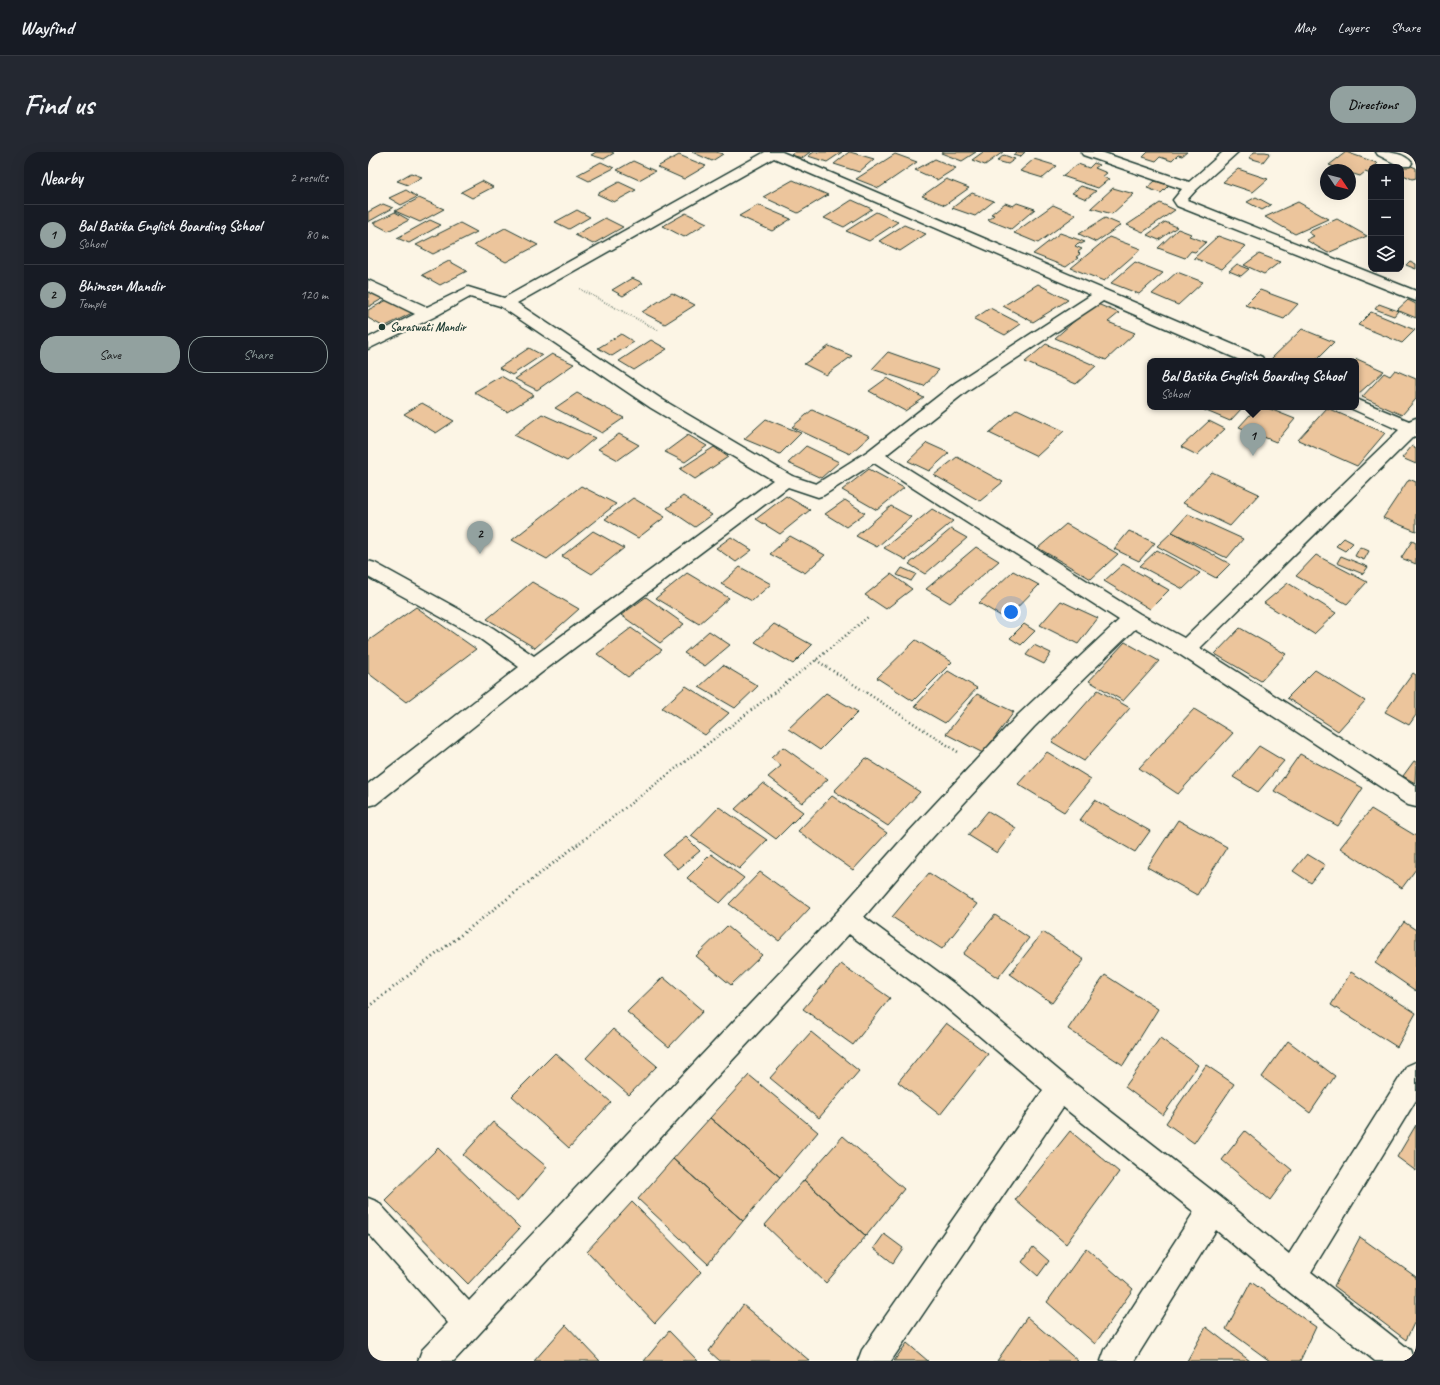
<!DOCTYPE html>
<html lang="en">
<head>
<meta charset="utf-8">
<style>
	body { margin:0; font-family:Caveat,sans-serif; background:#242831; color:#f1f3f6 }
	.controls { position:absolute; right:12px; top:12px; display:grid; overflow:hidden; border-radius:8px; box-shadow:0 4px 16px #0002 }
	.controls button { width:36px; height:36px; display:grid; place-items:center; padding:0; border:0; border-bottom:1px solid #363941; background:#171b24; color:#f1f3f6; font:20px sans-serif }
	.compass { position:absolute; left:952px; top:12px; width:36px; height:36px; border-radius:50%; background:#171b24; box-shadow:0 4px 16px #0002; rotate:125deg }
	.you { position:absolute; left:643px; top:460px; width:14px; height:14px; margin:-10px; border:3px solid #fff; border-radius:50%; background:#1a73e8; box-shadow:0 0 0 6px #1a73e833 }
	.badge { display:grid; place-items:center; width:26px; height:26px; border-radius:50%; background:#92a19f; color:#111; font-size:13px; font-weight:700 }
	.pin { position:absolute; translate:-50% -33px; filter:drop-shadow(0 1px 2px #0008) }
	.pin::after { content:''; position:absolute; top:21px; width:14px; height:12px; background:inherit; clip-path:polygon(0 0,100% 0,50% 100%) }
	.popup { position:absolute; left:779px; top:206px; width:212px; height:52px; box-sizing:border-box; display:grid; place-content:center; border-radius:8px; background:#171b24; filter:drop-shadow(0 1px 3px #0005); font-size:13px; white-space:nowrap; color:#9ea1a6 }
	.popup b { font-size:15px; color:#f1f3f6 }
	.popup::after { content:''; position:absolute; left:50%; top:100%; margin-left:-8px; border:8px solid transparent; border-top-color:#171b24 }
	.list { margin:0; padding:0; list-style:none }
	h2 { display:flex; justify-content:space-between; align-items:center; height:52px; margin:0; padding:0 16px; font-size:17px }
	h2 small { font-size:13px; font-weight:400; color:#9ea1a6 }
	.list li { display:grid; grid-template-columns:26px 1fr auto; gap:12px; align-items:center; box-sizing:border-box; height:60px; padding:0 16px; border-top:1px solid #363941 }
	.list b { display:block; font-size:15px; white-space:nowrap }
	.list p { margin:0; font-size:13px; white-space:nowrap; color:#9ea1a6 }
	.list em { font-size:13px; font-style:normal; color:#9ea1a6 }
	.actions { display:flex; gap:8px; padding:12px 16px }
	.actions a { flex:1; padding:9px 0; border:1px solid #92a19f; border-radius:16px; text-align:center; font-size:14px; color:#92a19f }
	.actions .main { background:#92a19f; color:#111 }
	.icon { flex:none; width:22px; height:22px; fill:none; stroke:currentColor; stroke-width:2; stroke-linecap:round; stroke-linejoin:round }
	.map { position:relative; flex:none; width:1048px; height:1209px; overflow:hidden; border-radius:16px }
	header { display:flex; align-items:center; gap:24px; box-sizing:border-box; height:56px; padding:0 20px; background:#171b24; border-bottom:1px solid #363941 }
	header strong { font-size:19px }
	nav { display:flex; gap:22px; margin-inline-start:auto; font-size:14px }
	.intro { display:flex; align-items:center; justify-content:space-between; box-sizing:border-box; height:96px; padding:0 24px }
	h1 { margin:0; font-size:28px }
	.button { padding:10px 18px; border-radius:16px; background:#92a19f; color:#111; font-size:14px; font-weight:700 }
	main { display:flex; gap:24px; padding:0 24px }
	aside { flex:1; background:#171b24; border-radius:16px; box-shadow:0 4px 16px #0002 }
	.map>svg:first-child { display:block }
	.building { fill:#ecc59c; stroke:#1f3d34 }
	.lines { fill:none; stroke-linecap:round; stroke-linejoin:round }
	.street-casing { stroke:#1f3d34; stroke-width:3 }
	.path-far2 { stroke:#1f3d34; stroke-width:2; stroke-dasharray:0.5 2; stroke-linecap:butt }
	.path-far1 { stroke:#1f3d34; stroke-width:2.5; stroke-dasharray:1 3; stroke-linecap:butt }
	.path { stroke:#1f3d34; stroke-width:3; stroke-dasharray:1 3.5; stroke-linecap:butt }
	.street { fill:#fcf5e5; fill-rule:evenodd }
	.poi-dot { fill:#1f3d34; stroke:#fcf5e5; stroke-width:1.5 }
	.labels { text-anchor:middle; stroke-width:4; stroke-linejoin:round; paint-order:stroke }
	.far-poi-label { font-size:12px; font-weight:bold; fill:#1f3d34; stroke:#fcf5e5; text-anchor:start }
</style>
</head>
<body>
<header>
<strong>Wayfind</strong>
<nav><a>Map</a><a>Layers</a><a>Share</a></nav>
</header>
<div class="intro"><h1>Find us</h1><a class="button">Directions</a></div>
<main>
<aside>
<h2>Nearby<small>2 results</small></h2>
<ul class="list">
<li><span class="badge">1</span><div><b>Bal Batika English Boarding School</b><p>School</p></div><em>80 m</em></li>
<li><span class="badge">2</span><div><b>Bhimsen Mandir</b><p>Temple</p></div><em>120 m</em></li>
</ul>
<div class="actions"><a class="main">Save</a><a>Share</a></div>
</aside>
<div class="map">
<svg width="1048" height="1209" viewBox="0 0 1048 1209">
	<rect width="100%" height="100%" fill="#fcf5e5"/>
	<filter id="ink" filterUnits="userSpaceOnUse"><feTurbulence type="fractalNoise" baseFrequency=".025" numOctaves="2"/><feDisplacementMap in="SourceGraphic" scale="8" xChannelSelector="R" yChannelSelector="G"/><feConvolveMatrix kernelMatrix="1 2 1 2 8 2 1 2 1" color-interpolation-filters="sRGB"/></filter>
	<g filter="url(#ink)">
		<path class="building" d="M228 0H243L246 1 236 7 223 3Z
			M324 0H348L355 2 344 9Z
			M427 0H442L434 6 423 3Z
			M446 0H474L459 10 440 4Z
			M481 0H482L506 7 491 20 466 12Z
			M575 0H608L594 9 573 1Z
			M615 0H635L617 13 604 8Z
			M649 0H657L652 5 645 3Z
			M780 0H819L814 4 810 3 804 9 792 5 788 9 775 5Z
			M886 0H897L902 1 895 10 881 6Z
			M978 0 1009 11 1005 15H1007H1003V22L997 20 992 24 982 21V18H975L961 13Z
			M527 2 549 10 511 36 488 27Z
			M311 3 338 14 316 27 289 15Z
			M636 3 647 7 640 12 629 9Z
			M567 7 588 16 569 28 547 18Z
			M666 7 689 14 675 26 652 19Z
			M265 9 287 19 271 28 249 18Z
			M233 10 246 16 221 29 209 23Z
			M726 11 731 13 727 16 739 21 734 25 741 27 730 36 694 24 710 12 721 16Z
			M1041 13 1048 16V26L1044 27 1033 22V16Z
			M870 17 900 27 885 40 855 30Z
			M43 21 54 25 40 33 29 29Z
			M578 27 601 36 577 53 554 44Z
			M425 28 460 43 430 61 395 45Z
			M114 29 125 35 104 46 93 40Z
			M787 29 801 33 793 41 779 36Z
			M251 30 268 38 246 50 229 42Z
			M713 34 728 39 718 47 704 41Z
			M745 36 766 42 744 62 723 56Z
			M38 38 49 45 33 53 21 46Z
			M604 41 626 49 607 64 584 56Z
			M888 45 903 53 894 58 879 50Z
			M51 46 76 57 52 70 27 59Z
			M484 48 504 57 476 75 456 66Z
			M930 50 960 67 927 82 897 65Z
			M637 51 645 54 649 51 667 57 643 77 620 68 626 63 623 62Z
			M792 51 807 58 775 80 759 73Z
			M15 52 25 56 0 70V60Z
			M390 53 423 67 404 79 371 64Z
			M685 53 708 63 670 91 646 81Z
			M209 58 222 65 201 77 187 70Z
			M27 60 41 68 20 79 5 71Z
			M508 60 530 70 501 89 478 79Z
			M318 61 339 71 316 85 295 74Z
			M237 66 255 75 225 92 207 83Z
			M737 66 753 73 728 90 711 82Z
			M969 67 999 84 960 101 938 88 946 84 940 80Z
			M62 68 73 73 41 91 29 86Z
			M797 70 809 75 791 88 779 83Z
			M92 71 109 80 65 102 48 93Z
			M536 73 558 82 532 99 511 89Z
			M137 76 170 93 138 110 106 93Z
			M810 77 823 82 821 84 838 90 827 100 823 99 817 106 790 96Z
			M692 81 717 90 713 92 710 91 707 94 714 97 710 100 712 102 708 105 710 106 698 115 665 102Z
			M850 84 878 94 854 117 826 106Z
			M741 85 773 97 736 129 703 116Z
			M891 102 912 110 896 122 876 113Z
			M81 109 99 119 72 133 54 123Z
			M1042 109 1048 112V117L1038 113Z
			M767 110 795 121 771 142 743 131Z
			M869 112 881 117 873 124 861 119Z
			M809 120 835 130 810 153 784 142Z
			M264 126 275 131 255 144 244 138Z
			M670 132 700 148 665 170 635 154Z
			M892 138 930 152 916 167 877 153Z
			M3 139 16 146 0 155V140Z
			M304 141 327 153 297 172 274 160Z
			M21 147 44 161 16 175 0 166V158Z
			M1040 148 1048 152V166L1029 158Z
			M727 151 751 161 740 170 767 181 738 208 687 186Z
			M1011 152 1030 159 1026 164 1007 157Z
			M622 156 653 172 637 183 606 167Z
			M1003 160 1047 178 1034 191 990 173Z
			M934 177 966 190 947 209H908L903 207Z
			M253 182 266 190 244 204 230 196Z
			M283 188 299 197 266 218 251 209Z
			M678 192 728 214 708 232 657 210Z
			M461 194 484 204 458 223 436 212Z
			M161 196 174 203 144 223 131 216Z
			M520 200 571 218 556 234 504 217Z
			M184 202 206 212 169 238 147 227Z
			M989 207 1016 219 990 242 988 241 987 209Z
			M1027 218 1048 227V247L1034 263 994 245 1016 221 1022 224Z
			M133 224 166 243 139 260 106 240Z
			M519 226 556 246 537 259 501 239Z
			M209 241 256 266 234 281 187 256Z
			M54 251 86 269 68 281 36 262Z
			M839 255H875L862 269 836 258Z
			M889 255H897L927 267 908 290 871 275Z
			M959 256 1017 281 989 314 930 288Z
			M649 257 696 279 669 304 621 281Z
			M444 258 502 284 482 302 424 275Z
			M174 262 227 286 199 309 146 283Z
			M398 267 433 281 412 302 376 287Z
			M841 269 857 277 829 303 813 295Z
			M251 282 271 293 250 308 230 297Z
			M320 283 339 294 317 310 297 300Z
			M559 291 581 301 561 319 540 309Z
			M438 294 471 310 453 326 420 311Z
			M1044 294 1048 296V312L1034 306Z
			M346 295 360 305 327 327 312 317Z
			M589 305 635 330 612 349 566 323Z
			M501 317 536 336 509 358 474 338Z
			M844 320 891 342 862 374 815 351Z
			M1041 327 1048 330V379L1015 366Z
			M213 334 248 352 179 407 144 388Z
			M315 344 344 363 327 375 299 356Z
			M418 344 442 358 412 382 388 367Z
			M265 346 297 365 270 386 237 367Z
			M477 348 497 361 478 375 457 362Z
			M523 354 543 365 509 395 488 384Z
			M564 357 585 369 538 408 516 396Z
			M820 362 875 387 859 406 804 380Z
			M698 372 750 402 723 427 670 396Z
			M583 377 599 386 557 422 541 412Z
			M225 379 256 396 224 422 194 404Z
			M761 379 787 391 771 409 746 397Z
			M804 380 862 412 848 426 789 394Z
			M422 384 457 403 437 421 402 402Z
			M363 385 384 398 368 410 348 396Z
			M976 386 985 391 977 399 968 394Z
			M1044 389 1048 391V412L1033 406Z
			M608 395 631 409 582 451 558 437Z
			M992 395 1001 399 996 408 987 404Z
			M789 398 832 421 815 437 772 414Z
			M948 403 999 430 979 452 928 424Z
			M973 404 1000 415 995 422 969 411Z
			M755 412 801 438 782 457 736 429Z
			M372 415 403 432 384 449 353 432Z
			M534 416 548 422 543 429 529 423Z
			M645 419 671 433 638 467 611 451Z
			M319 421 361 446 331 472 288 446Z
			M523 422 544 437 518 457 497 443Z
			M164 430 211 457 167 496 119 467Z
			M920 431 968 461 946 482 896 451Z
			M278 445 316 472 292 491 253 463Z
			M693 449 730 466 710 492 672 473Z
			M48 455 108 497 38 550 0 521V489Z
			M406 472 444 493 425 512 387 490Z
			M656 472 667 479 653 493 642 486Z
			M263 476 294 498 260 525 229 502Z
			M872 476 918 502 893 529 847 502Z
			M341 479 362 493 337 514 316 501Z
			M548 488 584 510 545 549 509 526Z
			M757 490 791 509 755 549 721 529Z
			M666 493 683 501 676 512 658 503Z
			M355 513 390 534 367 556 331 535Z
			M947 518 997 549 970 579 919 546Z
			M580 519 609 536 577 571 547 554Z
			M1045 521 1048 523V563L1041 573 1017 560Z
			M318 534 361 561 337 583 294 556Z
			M730 538 762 556 716 609 684 590Z
			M458 541 490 560 452 598 420 577Z
			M609 542 646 560 615 601 578 582Z
			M826 557 865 581 810 642 771 616Z
			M891 594 916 609 890 640 865 625Z
			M415 595 460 627 434 651 400 625 413 614 403 606Z
			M679 600 723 627 696 660 650 632Z
			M932 602 995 636 970 674 906 639Z
			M498 606 552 640 520 674 466 639Z
			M1046 609 1048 610 1047 631 1035 624Z
			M395 631 435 660 408 687 367 657Z
			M464 644 519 681 485 718 430 679Z
			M727 648 782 679 767 700 712 668Z
			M351 655 399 688 371 717 323 684Z
			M1003 657 1048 684V717L1034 736 972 696Z
			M620 659 648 676 629 701 600 683Z
			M810 668 859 695 829 743 779 715Z
			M318 685 332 699 310 717 295 703Z
			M343 702 376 726 352 751 319 726Z
			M939 702 957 713 943 731 925 719Z
			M392 720 442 756 411 789 361 752Z
			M561 721 609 752 574 797 524 765Z
			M627 763 661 786 630 826 595 802Z
			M1036 770 1048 778V839L1007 811Z
			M359 774 394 803 363 833 328 804Z
			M675 780 716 808 684 851 642 822Z
			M473 812 522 846 485 893 435 857Z
			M983 820 1048 861 1029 895 963 853Z
			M737 823 790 857 755 913 700 877Z
			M295 825 335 859 301 895 259 860Z
			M578 871 620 902 572 963 530 930Z
			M245 877 289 914 261 943 218 906Z
			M443 880 491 919 451 966 402 926Z
			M792 886 830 913 795 963 757 935Z
			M920 889 967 924 942 961 894 925Z
			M187 901 243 950 201 996 144 944Z
			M838 913 866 932 826 991 798 971Z
			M381 923 450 980 412 1025 342 966Z
			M342 966 412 1025 375 1069 305 1007Z
			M125 970 179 1015 150 1049 95 1003Z
			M1048 973V1019L1029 1005Z
			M702 979 751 1020 698 1092 647 1048Z
			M877 979 924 1018 902 1048 854 1008Z
			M475 984 536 1037 498 1084 436 1028Z
			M70 996 152 1076 100 1132 17 1048Z
			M305 1007 375 1069 340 1112 270 1047Z
			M436 1028 498 1084 458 1131 397 1073Z
			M264 1050 333 1120 287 1171 219 1099Z
			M516 1082 535 1096 525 1111 506 1096Z
			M992 1085 1048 1125V1167L1038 1188 966 1134Z
			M665 1095 681 1109 670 1124 654 1110Z
			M718 1096 765 1137 727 1192 679 1150Z
			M883 1130 948 1175 932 1209H902L858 1177Z
			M375 1153 442 1209H352L341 1199Z
			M659 1165 710 1209H629Z
			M198 1173 232 1209H166Z
			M838 1175 882 1209H819Z
			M301 1179 330 1209H276Z
			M539 1191 560 1209H526Z"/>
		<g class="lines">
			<g class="street-casing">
				<path id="street" d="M397 0H414L894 205 896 209H874L735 149 599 239 518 303 772 462 816 486 1031 278 982 256 988 255V247L1041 269 1048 266V285L1046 284 832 496 1048 634V655L1040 653 811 502 767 477 666 575 553 698 496 765 592 836 701 927 855 1047 921 1102 1039 914 1048 910V948L943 1120 1042 1198 1046 1209H1007L914 1134 848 1078 766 1209H733L737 1198 826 1060 695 955 523 1209H490L494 1198 675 938 574 852 481 782 86 1209H50L54 1198 80 1171 0 1081V1046L10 1050 101 1149 470 759 537 684 650 563 751 468 506 311 456 343 450 345 420 335 173 521 8 652 0 654V632L151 515 111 486 0 425V409L7 411 125 476 166 504 405 328 283 256 132 154 102 145 66 165 0 197V186L47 162 0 139V128L59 155 100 135 136 146ZM406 6 723 143 587 231 500 299 448 332 424 324 295 248 149 151Z
					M713 0H733L821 30 855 0H870L828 38 819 48 1048 139V149L809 54 805 48 814 37 715 3Z
					M1008 0C1020 0 1036 0 1044 11L1042 14H1032L1010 3Z"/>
			</g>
			<path class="path-far2" d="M212 137 290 178"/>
			<path class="path-far1" d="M448 508 590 600
				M209 693 448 508 500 465"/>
			<path class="path" d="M0 855 210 692"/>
			<use href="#street" class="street"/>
		</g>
	</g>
	<circle class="poi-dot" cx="14" cy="175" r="4"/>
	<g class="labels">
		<g class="far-poi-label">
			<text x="22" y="179">Saraswati Mandir</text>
		</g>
	</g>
</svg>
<div class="controls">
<button>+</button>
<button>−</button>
<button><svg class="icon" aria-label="layers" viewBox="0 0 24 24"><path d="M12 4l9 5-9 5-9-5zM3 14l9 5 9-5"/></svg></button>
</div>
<svg class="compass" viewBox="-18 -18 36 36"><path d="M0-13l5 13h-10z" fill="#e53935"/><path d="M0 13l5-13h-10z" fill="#9ea1a6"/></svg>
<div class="you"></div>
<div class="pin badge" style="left:885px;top:304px">1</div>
<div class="popup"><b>Bal Batika English Boarding School</b>School</div>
<div class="pin badge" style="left:112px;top:402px">2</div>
</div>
</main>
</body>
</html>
